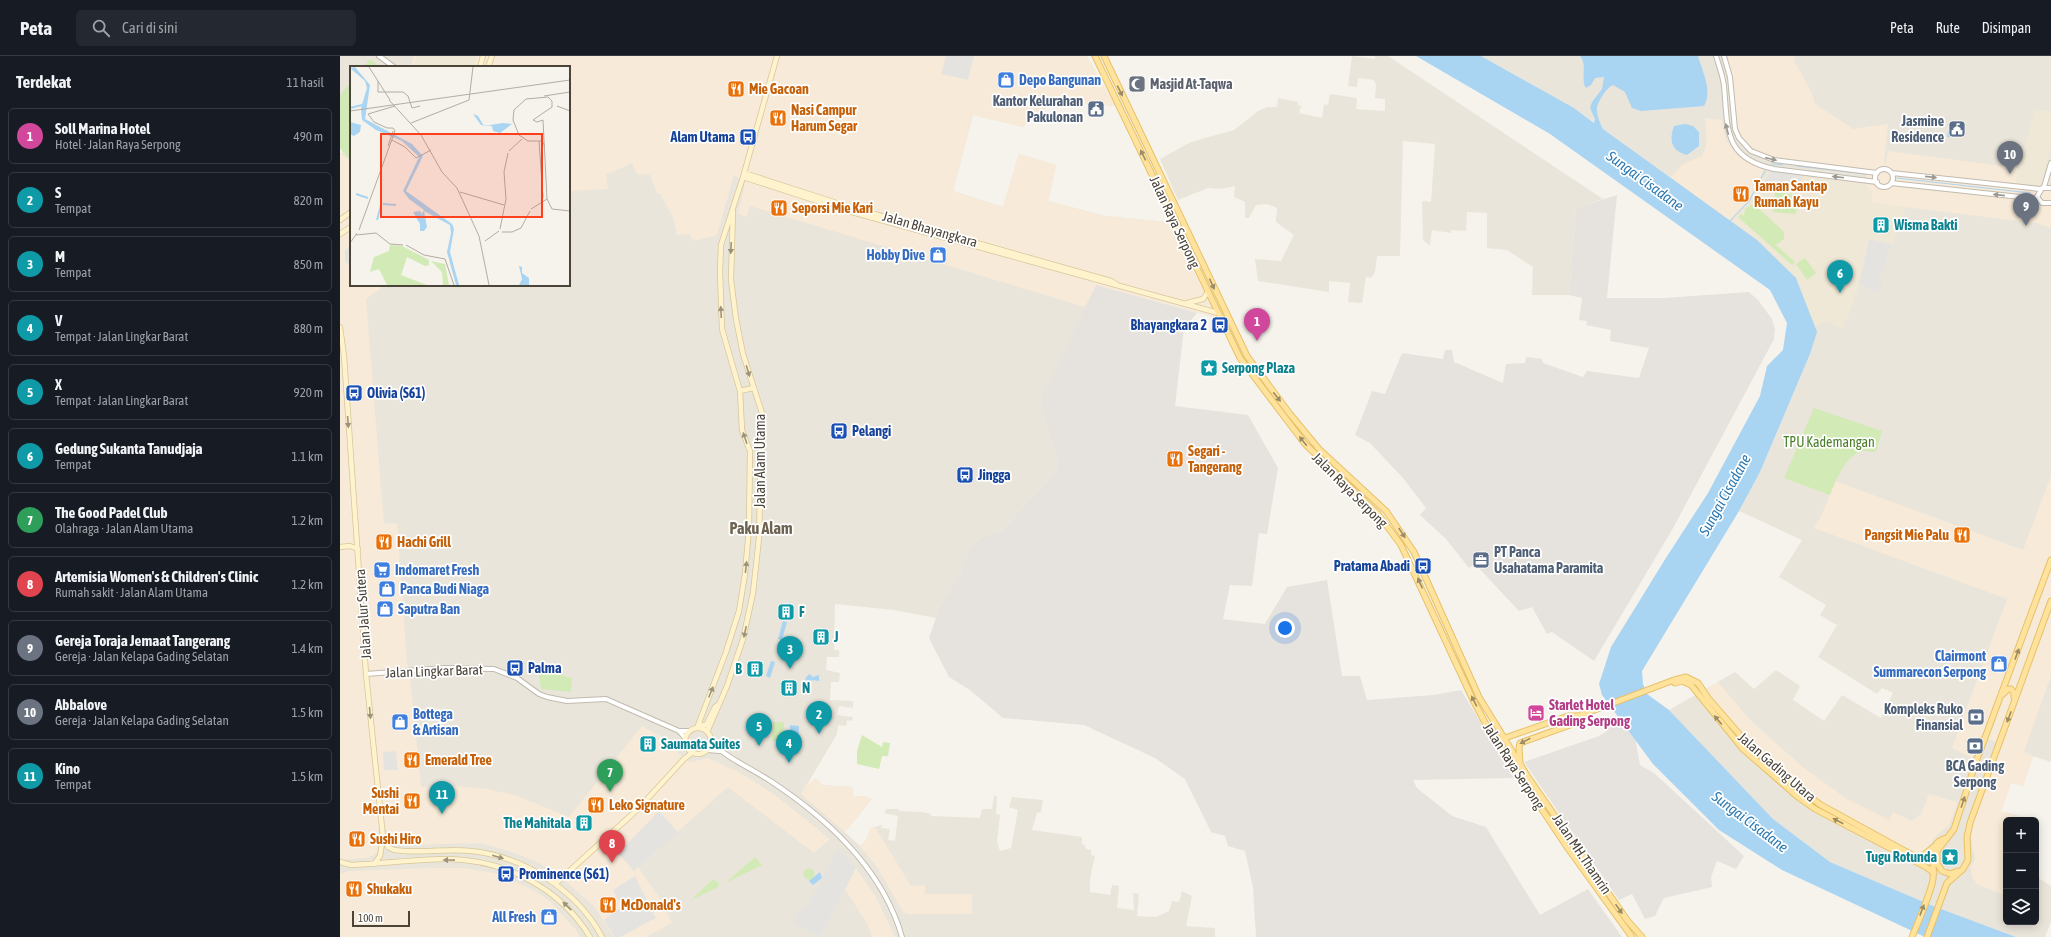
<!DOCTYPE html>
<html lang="id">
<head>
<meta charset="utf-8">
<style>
	body { margin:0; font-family:"Asap Condensed",sans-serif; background:#242831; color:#f1f3f6 }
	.controls { position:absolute; right:12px; bottom:12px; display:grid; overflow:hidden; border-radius:6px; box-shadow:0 2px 10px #0003 }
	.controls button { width:36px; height:36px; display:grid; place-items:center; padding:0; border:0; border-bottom:1px solid #363941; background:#171b24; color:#f1f3f6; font:20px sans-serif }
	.scale { position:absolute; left:12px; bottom:10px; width:58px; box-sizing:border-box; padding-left:4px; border:2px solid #4b4439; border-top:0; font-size:11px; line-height:14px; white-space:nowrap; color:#4b4439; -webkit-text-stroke:3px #fff; paint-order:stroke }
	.you { position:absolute; left:945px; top:572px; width:14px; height:14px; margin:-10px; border:3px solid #fff; border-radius:50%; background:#1a73e8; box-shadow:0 0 0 6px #1a73e833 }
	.badge { display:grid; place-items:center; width:26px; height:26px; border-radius:50%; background:#2563eb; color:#fff; font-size:13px; font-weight:700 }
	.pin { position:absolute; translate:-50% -33px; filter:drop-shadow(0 1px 2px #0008) }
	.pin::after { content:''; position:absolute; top:21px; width:14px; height:12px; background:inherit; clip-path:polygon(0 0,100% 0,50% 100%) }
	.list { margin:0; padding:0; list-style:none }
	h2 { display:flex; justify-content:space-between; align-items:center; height:52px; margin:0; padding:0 16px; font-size:17px }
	h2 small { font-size:13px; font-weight:400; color:#9ea1a6 }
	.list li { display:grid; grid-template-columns:26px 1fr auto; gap:12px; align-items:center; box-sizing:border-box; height:56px; margin:0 8px 8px; padding:0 8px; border:1px solid #363941; border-radius:6px }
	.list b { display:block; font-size:15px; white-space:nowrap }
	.list p { margin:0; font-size:13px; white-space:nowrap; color:#9ea1a6 }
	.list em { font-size:13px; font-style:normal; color:#9ea1a6 }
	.icon { flex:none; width:22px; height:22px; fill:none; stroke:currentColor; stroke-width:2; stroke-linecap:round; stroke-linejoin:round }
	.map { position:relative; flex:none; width:1711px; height:881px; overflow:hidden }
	header { display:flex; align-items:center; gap:24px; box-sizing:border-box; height:56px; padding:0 20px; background:#171b24; border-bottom:1px solid #363941 }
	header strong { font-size:19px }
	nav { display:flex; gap:22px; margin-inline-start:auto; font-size:14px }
	.search { width:280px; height:36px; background:#242831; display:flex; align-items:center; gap:10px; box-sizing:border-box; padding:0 14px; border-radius:6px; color:#9ea1a6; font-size:15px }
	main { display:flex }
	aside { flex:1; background:#171b24 }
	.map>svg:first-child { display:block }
	.residential { fill:#eae5da; fill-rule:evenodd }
	.commercial { fill:#f7ead8 }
	.industrial { fill:#e6e2dd }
	.education { fill:#efe8d6 }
	.green { fill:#d2eab5 }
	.parking { fill:#e5e3e0 }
	.water { fill:#a9d4f2 }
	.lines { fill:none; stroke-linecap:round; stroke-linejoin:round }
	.stream { stroke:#a9d4f2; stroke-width:1 }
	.tertiary-casing { stroke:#c2bbae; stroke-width:6 }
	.secondary-casing { stroke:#d6c79b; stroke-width:6 }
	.primary-casing { stroke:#e6c16a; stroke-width:7 }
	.tertiary { stroke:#fff; stroke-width:4 }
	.secondary { stroke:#fff3cd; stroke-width:4.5 }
	.primary { stroke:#ffe39c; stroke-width:5 }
	.oneway { fill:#9c8c66 }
	.oneway2 { fill:#9c9892 }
	.oneway3 { fill:#9c937c }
	.labels { text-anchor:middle; stroke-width:3.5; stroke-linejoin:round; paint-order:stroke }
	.shop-label { font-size:14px; font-weight:bold; fill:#366cbe; stroke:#fff; text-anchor:start }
	.worship-label { font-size:14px; font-weight:bold; fill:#5b616d; stroke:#fff; text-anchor:start }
	.food-label { font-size:14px; font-weight:bold; fill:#c56008; stroke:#fff; text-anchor:start }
	.service-label { font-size:14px; font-weight:bold; fill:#4e5e75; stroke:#fff; text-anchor:end }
	.transit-label { font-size:14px; font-weight:bold; fill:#164399; stroke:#fff; text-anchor:start }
	.street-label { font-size:14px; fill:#4b4439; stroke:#fff }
	.culture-label { font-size:14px; font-weight:bold; fill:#0d838f; stroke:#fff; text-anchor:start }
	.park-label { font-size:14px; fill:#4a7f2a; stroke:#fff }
	.hotel-label { font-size:14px; font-weight:bold; fill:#b23c85; stroke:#fff; text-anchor:start }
	.water-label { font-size:15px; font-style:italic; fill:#2e7ab2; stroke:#fff }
	.quarter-label { font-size:16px; font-weight:bold; fill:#6e6250; stroke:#fff }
	.inset-river { fill:none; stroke:#a9d4f2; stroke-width:2 }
	.inset-road { fill:none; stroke:#b2ada4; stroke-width:1 }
	.view { fill:#fc3f1d; fill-opacity:0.15; stroke:#fc3f1d; stroke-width:2 }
	.inset-edge { fill:none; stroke:#4b4439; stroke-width:2 }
</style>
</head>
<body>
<header>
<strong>Peta</strong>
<div class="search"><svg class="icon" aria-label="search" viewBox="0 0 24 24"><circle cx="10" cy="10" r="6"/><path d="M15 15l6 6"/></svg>Cari di sini</div>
<nav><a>Peta</a><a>Rute</a><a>Disimpan</a></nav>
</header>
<main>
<aside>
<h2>Terdekat<small>11 hasil</small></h2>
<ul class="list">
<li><span class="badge" style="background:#d1479c">1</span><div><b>Soll Marina Hotel</b><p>Hotel · Jalan Raya Serpong</p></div><em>490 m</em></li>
<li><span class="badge" style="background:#0f9aa8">2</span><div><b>S</b><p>Tempat</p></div><em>820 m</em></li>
<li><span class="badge" style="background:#0f9aa8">3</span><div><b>M</b><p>Tempat</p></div><em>850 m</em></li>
<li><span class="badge" style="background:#0f9aa8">4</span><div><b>V</b><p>Tempat · Jalan Lingkar Barat</p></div><em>880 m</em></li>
<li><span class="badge" style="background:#0f9aa8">5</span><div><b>X</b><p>Tempat · Jalan Lingkar Barat</p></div><em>920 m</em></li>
<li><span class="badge" style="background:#0f9aa8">6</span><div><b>Gedung Sukanta Tanudjaja</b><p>Tempat</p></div><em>1.1 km</em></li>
<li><span class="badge" style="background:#2e9e5b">7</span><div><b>The Good Padel Club</b><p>Olahraga · Jalan Alam Utama</p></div><em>1.2 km</em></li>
<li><span class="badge" style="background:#e0444e">8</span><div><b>Artemisia Women's &amp; Children's Clinic</b><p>Rumah sakit · Jalan Alam Utama</p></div><em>1.2 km</em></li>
<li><span class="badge" style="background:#6b7280">9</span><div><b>Gereja Toraja Jemaat Tangerang</b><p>Gereja · Jalan Kelapa Gading Selatan</p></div><em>1.4 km</em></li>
<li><span class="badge" style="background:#6b7280">10</span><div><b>Abbalove</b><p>Gereja · Jalan Kelapa Gading Selatan</p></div><em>1.5 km</em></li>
<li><span class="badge" style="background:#0f9aa8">11</span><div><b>Kino</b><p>Tempat</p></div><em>1.5 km</em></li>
</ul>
</aside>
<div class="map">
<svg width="1711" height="881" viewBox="0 0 1711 881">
	<rect width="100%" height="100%" fill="#f6f3ec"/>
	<path class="residential" d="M0 0H747L775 50 719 45 697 57 683 71 633 59 613 135 663 151 679 98 716 109 708 145 765 160 828 166 877 262 755 229 702 353 718 408 714 418 661 475 642 482 630 490 620 518 600 550 596 562 554 554 495 548 494 594H499V601H487L486 614 500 617 499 626H491L490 644 513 645V652L499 650 497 659 513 661 512 665 507 664 506 670 498 669 497 678 468 727 469 729 475 722 483 729 512 731 513 741 524 740 532 743 505 776 520 790 525 786 531 772 542 769 541 772 550 773 548 784 555 785 558 760 544 757 547 753H559V755L582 756 591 758V760L640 762 642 753H652L654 740H657L656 758 660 759 657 785 660 795 671 792 678 754 669 751 672 741 703 744 701 756 697 757 692 774 742 781V788L745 789 746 793 751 794V799L755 800 750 823V836L770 839 772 829 779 830 777 852 794 854 793 837 799 838 797 860 816 861 829 855 832 845 839 846 842 835 852 840 846 870 875 872V881H0V97H3L0 92ZM11 11H229V229H11Z
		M1012 0 1035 3V0H1048L1263 143 1236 152 1229 239H1192L1193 211 1167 194 1147 192V157L1127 156 1126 175 1111 174V177L1092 174 1090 190 1083 184 1082 145 1091 146 1095 88 1063 85 1060 200H1037L1035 216 1031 222 1026 221 1022 247 1008 246 1010 227 989 225V236L918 225 915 203 941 205 954 179 936 166 937 152 927 148 916 149 909 162H905V146L894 141 895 130 881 133 868 132 838 144 820 103 851 86 894 74 918 55 927 51H937L938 42 958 46V49L961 50 959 57 982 62 984 48 988 49 990 38 1017 42 1016 53 1045 55V43L1035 42 1036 29 1034 24 1018 22 1017 31 1008 30Z
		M1141 0H1711V706L1693 700 1683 730 1671 727 1661 755 1693 764H1666V866H1696L1697 821 1711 830V866L1705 881H1676L1593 850 1490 806 1433 763 1329 654 1395 616 1414 633 1436 614 1460 630 1453 644 1484 665 1502 639 1541 662 1553 637 1542 632 1537 638 1478 601 1497 569 1480 559 1486 549 1439 521 1462 484 1399 455 1420 416 1470 298 1417 184 1234 52Z"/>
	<path class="commercial" d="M74 0H747L775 50 719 45 697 57 683 71 633 59 613 135 663 151 679 98 716 109 708 145 765 160 828 166 877 262 756 229 745 251 410 150 407 161 398 158 405 127 394 119 377 179 353 185 350 178 337 179 333 161 320 138 317 137 310 119 297 118 292 107 266 119 268 133 229 135V11H71Z
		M1385 0H1455L1454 4 1472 37 1475 48 1513 73 1548 68 1544 108 1546 106 1548 95 1678 112 1676 128 1700 131 1711 134V172L1697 167 1531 147 1532 136 1525 128 1527 115 1425 101 1402 84 1396 70 1391 40V14Z
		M1365 62 1382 64 1386 84 1396 98 1409 107 1424 114 1408 145 1389 164 1330 122 1343 108 1362 100 1367 88Z
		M0 97 11 105V229H45L26 243 44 468 57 467 67 606 70 620 81 731 115 730 146 733 175 739 229 761 302 670 336 689 338 698 350 706 368 702 402 718 435 739 490 783 474 797 388 731 298 811 321 844 332 867 306 881H274L254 850 215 816 193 804 169 795 140 787 71 789 54 787 48 781 47 774 37 775 38 795 34 799 27 802 0 804Z
		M1711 420V620L1684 696 1693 700 1683 730 1671 727 1661 755 1693 764H1666V840L1637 828 1632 821 1631 810 1635 804 1630 776 1662 688 1639 680 1632 702 1612 692 1667 543 1474 472 1483 456 1495 425 1683 494Z
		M1378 626 1410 664 1464 712 1507 743 1549 764 1553 756 1572 765 1581 758 1589 738 1618 746 1609 769 1597 779 1581 799 1575 800 1452 729 1389 671 1363 635Z
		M475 722 483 729 512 731 513 741 524 740 532 743 505 776 461 738 467 727 469 729Z
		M535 771 571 830 585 829V838H632V858H567L563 856 537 811 520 790 525 786 531 772Z
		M90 812H124L159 818 195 835 210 845 236 874 240 881H0V818L8 815Z
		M516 812 536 841 555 881H532L528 869 505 833Z"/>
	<path class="industrial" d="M1277 139 1267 242H1325L1409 236 1418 244 1432 263 1435 273 1434 283 1332 474 1254 605 1212 576 1207 578 1192 551 1179 555 1135 508 1129 512 1106 483 1080 459 1086 452 1063 422 1030 387 1015 379 1032 335 1045 338 1062 297 1103 303 1105 294H1112L1114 306 1163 327 1166 308 1185 307 1186 301 1202 303 1203 307 1243 321 1247 315 1299 322 1309 292 1270 285 1271 274 1246 269 1247 265 1239 264 1242 242 1229 239 1236 152Z
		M756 229 857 257 844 272 835 350 908 359 938 412 927 478 919 477 912 530 890 529 883 563 925 568 947 531 987 524 1002 620H1020L1027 644 1094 639 1121 634 1174 722 1073 724 1077 732 1112 760 1146 771 1200 859 1248 833 1282 881H916L913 832 905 795 888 790 885 780 871 776 845 723 815 702 744 669 663 662 630 634 609 621 589 582 600 550 620 518 630 490 642 482 661 475 714 418 718 408 702 353V341Z
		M1272 663 1288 673 1295 682 1300 709 1314 717 1404 800 1396 813 1377 805 1371 821 1372 831 1324 842 1315 860 1305 863 1292 838 1279 844 1184 706 1259 680 1267 675 1264 669Z"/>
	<path class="education" d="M76 0H137L135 11H74Z
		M1706 54 1711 56V92L1700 131 1676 128 1678 112 1695 55Z
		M1427 114 1522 126 1532 136 1531 147 1566 151 1540 223 1543 226 1538 237 1519 230 1503 273 1487 265 1475 271 1456 222 1417 184 1391 165 1410 147Z"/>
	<path class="green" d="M30 3 41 11H24Z
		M11 26V105L0 92V39Z
		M1435 136 1458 139 1456 158 1433 156Z
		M1411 149 1417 151 1444 176V183L1436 189 1455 206 1452 209 1398 161 1401 158 1404 160 1405 153Z
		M1465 202 1476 217 1467 224 1456 208Z
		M1474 352 1542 375 1536 396C1532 396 1527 395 1523 395 1507 397 1495 426 1490 439L1444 422Z
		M198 613 232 622 231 636 201 633Z
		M433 666H444V685H432Z
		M522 679 542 691 543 686 550 687 548 700H542L539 713 517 708V695Z
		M415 801 422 809 385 827Z
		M463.5 818a5.5 5.5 0 1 1 11 0a5.5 5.5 0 1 1-11 0Z
		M372 824H375L379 828 378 831 351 844Z"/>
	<path class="parking" d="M606 0H634L628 24 601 18Z
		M1430 114 1462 118 1460 135 1423 131Z
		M1529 183 1552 188 1540 223 1543 226 1538 237 1519 229Z
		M11 190V212L5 204V195Z
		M56 695 58 714H44L43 696Z
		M319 755 338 776 294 815 278 797Z
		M498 792 516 812 480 881 454 867 458 856 466 852Z
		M295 820 316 862 280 881H275L264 864 282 851 273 834Z"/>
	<path class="water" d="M1076 0H1141L1234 52 1254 67 1255 63 1250 52 1252 46 1262 33 1264 21 1255 22 1251 29 1246 32C1240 23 1248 9 1240 0H1358C1362 15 1373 35 1364 50L1301 55 1292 52 1285 36 1273 29C1267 31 1258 45 1257 52 1256 57 1260 68 1263 73L1417 184 1456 222 1477 276 1470 298 1420 416 1399 455 1302 615 1303 628 1307 638 1329 654 1433 763 1490 806 1593 850 1676 881H1585L1442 814 1379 774 1313 708 1262 639 1259 628 1271 591 1324 505 1368 437 1420 340 1427 310 1443 294 1447 267 1430 234 1210 78Z
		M1345 68 1353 70 1359 76V90L1347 99C1331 95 1329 84 1334 70Z
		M1608 75 1619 76 1622 81H1607Z
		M443 565 447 566 442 584 438 583Z
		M431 605 435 606 430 622 426 620Z
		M469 618 473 621 479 619V625L473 624 468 626 465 623Z
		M450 669 459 670 458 693H450Z
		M480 816 482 822 473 829 469 825Z"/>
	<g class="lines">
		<path class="stream" d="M1432 108 1443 109
			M1457 110 1526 118
			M1710 119 1711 115
			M1557 122 1690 137
			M1390 165 1409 145 1425 115"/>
		<g class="tertiary-casing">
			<path id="tertiary" d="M39 0 54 11
				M1376 0C1379 10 1383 20 1384 30 1388 72 1383 102 1434 113L1537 126
				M1384 0 1390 21 1395 73 1399 82 1411 95 1434 104 1537 117
				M1535 122a9 9 0 1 1 18 0a9 9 0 1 1-18 0Z
				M1552 117 1700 133
				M1551 127 1698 143
				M1704 131 1711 107
				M1711 132H1702L1697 141 1702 147H1711
				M26 618 105 612 154 613 177 622 199 638 207 641 227 645 266 643 339 675 345 682
				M339 675H350
				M371 686C388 703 411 712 432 726 488 763 543 814 562 881
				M367 694 380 695"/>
		</g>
		<g class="secondary-casing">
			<path id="secondary" d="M140 11 143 0
				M148 11 152 0
				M404 117 503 149 771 225 776 228
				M403 121 508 155 878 257
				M0 164 11 156
				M0 178 11 171
				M847 247 863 243 868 236
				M0 271 4 300 26 618 43 781 40 800 34 808
				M400 335 413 332
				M0 491 10 490 18 493
				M359 667 361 669H366L375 651 379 648
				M357 672 386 596 399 555 405 518 409 472 410 395 402 374 400 335 382 273 380 216 381 189 403 121 437 0
				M345 685a13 13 0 1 1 26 0a13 13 0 1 1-26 0Z
				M367 676 387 630 403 583 413 537 419 482 422 357 403 298 396 263 391 224 393 155
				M44 782 48 791 54 794C79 798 106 792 131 795 183 800 237 834 262 881
				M0 806 11 809C43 808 76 803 108 803 166 804 220 832 250 881
				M215 828 298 753 344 703 353 696"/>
		</g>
		<g class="primary-casing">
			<path id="primary" d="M755 0 900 302 965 388 1038 458 1061 489 1133 644 1149 674 1227 791 1292 881
				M764 0 907 300 950 358 979 393 1046 455 1074 496 1139 641 1188 721 1287 864 1302 881
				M1335 627 1342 625 1351 629 1403 693 1458 741 1475 753 1586 811 1594 817
				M1663 638 1668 633H1671L1674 637V641
				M1162 683 1228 660H1237L1244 658 1334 624 1346 621 1358 627 1368 642 1407 687 1463 736 1481 749 1574 800H1582L1595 790
				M1180 706 1179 692 1180 687 1230 669 1243 662
				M1618 815 1610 818 1602 815 1597 807V795L1614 773 1636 706 1711 504
				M1572 881C1579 864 1587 846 1592 828 1596 815 1590 804 1595 791 1597 785 1601 784 1606 782
				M1587 881 1607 827 1623 813 1628 804 1627 781 1630 767 1711 545"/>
		</g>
		<use href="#tertiary" class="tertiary"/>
		<use href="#secondary" class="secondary"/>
		<use href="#primary" class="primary"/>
	</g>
	<defs><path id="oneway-solid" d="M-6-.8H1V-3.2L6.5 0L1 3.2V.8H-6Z"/></defs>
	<g class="oneway">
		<use href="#oneway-solid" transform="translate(780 35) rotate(64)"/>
		<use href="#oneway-solid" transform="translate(803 99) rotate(-116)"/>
		<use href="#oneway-solid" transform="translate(872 228) rotate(65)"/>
		<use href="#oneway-solid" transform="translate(937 341) rotate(52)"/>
		<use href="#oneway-solid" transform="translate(963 385) rotate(-129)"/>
		<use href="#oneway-solid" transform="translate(1062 477) rotate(57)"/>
		<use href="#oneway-solid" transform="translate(1080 527) rotate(-114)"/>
		<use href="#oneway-solid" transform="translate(1677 598) rotate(-70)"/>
		<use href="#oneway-solid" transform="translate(1134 645) rotate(-117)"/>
		<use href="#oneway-solid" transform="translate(1669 661) rotate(111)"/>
		<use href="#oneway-solid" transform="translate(1378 664) rotate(-130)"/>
		<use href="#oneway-solid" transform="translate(1185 685) rotate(152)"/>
		<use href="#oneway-solid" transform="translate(1623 746) rotate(-71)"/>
		<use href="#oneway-solid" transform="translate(1498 765) rotate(-153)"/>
		<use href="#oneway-solid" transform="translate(1279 853) rotate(55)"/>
		<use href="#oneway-solid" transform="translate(1582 854) rotate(-69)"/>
	</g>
	<g class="oneway2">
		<use href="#oneway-solid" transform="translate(1387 73) rotate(-104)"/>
		<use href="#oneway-solid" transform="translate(1431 103) rotate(13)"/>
		<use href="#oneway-solid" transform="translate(1498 121) rotate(-173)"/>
		<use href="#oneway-solid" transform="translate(1591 121) rotate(6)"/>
		<use href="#oneway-solid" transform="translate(1659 139) rotate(-174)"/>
	</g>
	<g class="oneway3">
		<use href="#oneway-solid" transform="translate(391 192) rotate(92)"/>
		<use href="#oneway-solid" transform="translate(381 256) rotate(-93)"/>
		<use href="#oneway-solid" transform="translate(408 315) rotate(73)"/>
		<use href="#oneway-solid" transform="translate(8 366) rotate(86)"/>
		<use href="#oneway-solid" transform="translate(405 382) rotate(-109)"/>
		<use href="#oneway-solid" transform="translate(406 511) rotate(-84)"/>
		<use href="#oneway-solid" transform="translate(405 576) rotate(102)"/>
		<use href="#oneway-solid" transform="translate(371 636) rotate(-68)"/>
		<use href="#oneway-solid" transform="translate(30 657) rotate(85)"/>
		<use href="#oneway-solid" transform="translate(158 801) rotate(16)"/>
		<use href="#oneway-solid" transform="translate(109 804) rotate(-179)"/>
		<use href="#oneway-solid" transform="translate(227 850) rotate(-136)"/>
	</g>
	<defs>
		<g id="shop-square" transform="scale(0.9)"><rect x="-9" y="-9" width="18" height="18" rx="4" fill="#3f7fe0" stroke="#fff"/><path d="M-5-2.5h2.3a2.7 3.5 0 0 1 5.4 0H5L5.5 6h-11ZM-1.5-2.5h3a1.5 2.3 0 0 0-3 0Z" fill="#fff"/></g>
		<g id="mosque-square" transform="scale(0.9)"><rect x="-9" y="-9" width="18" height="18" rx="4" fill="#6b7280" stroke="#fff"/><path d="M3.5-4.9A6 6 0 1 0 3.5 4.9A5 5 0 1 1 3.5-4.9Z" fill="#fff"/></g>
		<g id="restaurant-square" transform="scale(0.9)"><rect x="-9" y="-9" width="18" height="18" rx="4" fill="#e8710a" stroke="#fff"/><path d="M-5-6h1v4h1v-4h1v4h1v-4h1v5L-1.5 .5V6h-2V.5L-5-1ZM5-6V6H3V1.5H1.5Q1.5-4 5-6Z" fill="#fff"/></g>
		<g id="civic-square" transform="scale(0.9)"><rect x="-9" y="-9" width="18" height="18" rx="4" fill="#5c6f8a" stroke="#fff"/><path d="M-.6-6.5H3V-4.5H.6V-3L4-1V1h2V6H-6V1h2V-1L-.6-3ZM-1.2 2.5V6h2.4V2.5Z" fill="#fff"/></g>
		<g id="bus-square" transform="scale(0.9)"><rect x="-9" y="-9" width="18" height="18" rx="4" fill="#1a4fb4" stroke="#fff"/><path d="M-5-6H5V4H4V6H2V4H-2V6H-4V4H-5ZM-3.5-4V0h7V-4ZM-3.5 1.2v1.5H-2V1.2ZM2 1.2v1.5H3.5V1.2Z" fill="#fff"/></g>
		<g id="building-square" transform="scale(0.9)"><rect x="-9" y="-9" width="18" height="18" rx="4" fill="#0f9aa8" stroke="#fff"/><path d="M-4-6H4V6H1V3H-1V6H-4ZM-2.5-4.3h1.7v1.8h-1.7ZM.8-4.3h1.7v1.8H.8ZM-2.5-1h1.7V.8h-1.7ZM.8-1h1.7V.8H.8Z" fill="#fff"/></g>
		<g id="sight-square" transform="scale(0.9)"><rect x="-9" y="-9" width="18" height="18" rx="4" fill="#0f9aa8" stroke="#fff"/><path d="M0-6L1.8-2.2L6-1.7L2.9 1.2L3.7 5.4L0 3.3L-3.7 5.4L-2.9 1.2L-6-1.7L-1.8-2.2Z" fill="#fff"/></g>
		<g id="office-square" transform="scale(0.9)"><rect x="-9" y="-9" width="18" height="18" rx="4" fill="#5c6f8a" stroke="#fff"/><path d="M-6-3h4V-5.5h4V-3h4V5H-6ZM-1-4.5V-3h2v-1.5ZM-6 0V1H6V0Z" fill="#fff"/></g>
		<g id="supermarket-square" transform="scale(0.9)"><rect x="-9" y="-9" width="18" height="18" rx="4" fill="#3f7fe0" stroke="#fff"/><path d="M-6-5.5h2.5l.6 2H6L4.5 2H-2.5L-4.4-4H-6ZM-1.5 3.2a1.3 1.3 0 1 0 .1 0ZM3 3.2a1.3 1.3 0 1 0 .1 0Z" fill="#fff"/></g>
		<g id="hotel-square" transform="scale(0.9)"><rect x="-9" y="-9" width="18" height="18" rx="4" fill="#d1479c" stroke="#fff"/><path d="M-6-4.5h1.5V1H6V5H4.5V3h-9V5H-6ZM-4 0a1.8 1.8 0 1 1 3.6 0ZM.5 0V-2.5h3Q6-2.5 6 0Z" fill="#fff"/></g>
		<g id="bank-square" transform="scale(0.9)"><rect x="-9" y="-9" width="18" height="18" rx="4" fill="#5c6f8a" stroke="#fff"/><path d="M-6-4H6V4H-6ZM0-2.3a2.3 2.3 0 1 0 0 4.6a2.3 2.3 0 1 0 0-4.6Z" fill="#fff"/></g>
	</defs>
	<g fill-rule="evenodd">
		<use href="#shop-square" x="666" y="24"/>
		<use href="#mosque-square" x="797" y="28"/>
		<use href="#restaurant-square" x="396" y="33"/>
		<use href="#civic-square" x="756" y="53"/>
		<use href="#restaurant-square" x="438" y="62"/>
		<use href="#civic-square" x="1617" y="73"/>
		<use href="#bus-square" x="408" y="81"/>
		<use href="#restaurant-square" x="1401" y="138"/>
		<use href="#restaurant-square" x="439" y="152"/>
		<use href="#building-square" x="1541" y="169"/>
		<use href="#shop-square" x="598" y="199"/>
		<use href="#bus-square" x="880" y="269"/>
		<use href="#sight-square" x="869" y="312"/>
		<use href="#bus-square" x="14" y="337"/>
		<use href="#bus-square" x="499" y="375"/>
		<use href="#restaurant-square" x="835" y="403"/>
		<use href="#bus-square" x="625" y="419"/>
		<use href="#restaurant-square" x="1622" y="479"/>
		<use href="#restaurant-square" x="44" y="486"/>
		<use href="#office-square" x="1141" y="504"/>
		<use href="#bus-square" x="1083" y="510"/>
		<use href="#supermarket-square" x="42" y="514"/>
		<use href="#shop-square" x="47" y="533"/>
		<use href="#shop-square" x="45" y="553"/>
		<use href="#building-square" x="446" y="556"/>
		<use href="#building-square" x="481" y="581"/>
		<use href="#shop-square" x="1659" y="608"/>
		<use href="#bus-square" x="175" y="612"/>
		<use href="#building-square" x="415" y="613"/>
		<use href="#building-square" x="449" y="632"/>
		<use href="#hotel-square" x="1196" y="657"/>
		<use href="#bank-square" x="1636" y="661"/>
		<use href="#shop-square" x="60" y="666"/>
		<use href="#building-square" x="308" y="688"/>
		<use href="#bank-square" x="1635" y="690"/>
		<use href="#restaurant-square" x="72" y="704"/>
		<use href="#restaurant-square" x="72" y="745"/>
		<use href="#restaurant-square" x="256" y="749"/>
		<use href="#building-square" x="244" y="767"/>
		<use href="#restaurant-square" x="17" y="783"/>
		<use href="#sight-square" x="1610" y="801"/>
		<use href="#bus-square" x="166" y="818"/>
		<use href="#restaurant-square" x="14" y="833"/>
		<use href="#restaurant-square" x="268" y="849"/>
		<use href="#shop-square" x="209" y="861"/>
	</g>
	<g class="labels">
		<g class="shop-label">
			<text x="679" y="29">Depo Bangunan</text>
			<text x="585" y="204" text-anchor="end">Hobby Dive</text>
			<text x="55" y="519">Indomaret Fresh</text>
			<text x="60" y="538">Panca Budi Niaga</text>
			<text x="58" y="558">Saputra Ban</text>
			<text x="1646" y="605" text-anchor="end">Clairmont<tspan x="1646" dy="16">Summarecon Serpong</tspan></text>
			<text x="73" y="663">Bottega<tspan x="73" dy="16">&amp; Artisan</tspan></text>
			<text x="196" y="866" text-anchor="end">All Fresh</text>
		</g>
		<g class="worship-label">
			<text x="810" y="33">Masjid At-Taqwa</text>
		</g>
		<g class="food-label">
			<text x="409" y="38">Mie Gacoan</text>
			<text x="451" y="59">Nasi Campur<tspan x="451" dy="16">Harum Segar</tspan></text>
			<text x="1414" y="135">Taman Santap<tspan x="1414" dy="16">Rumah Kayu</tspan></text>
			<text x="452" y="157">Seporsi Mie Kari</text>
			<text x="848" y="400">Segari -<tspan x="848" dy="16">Tangerang</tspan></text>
			<text x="1609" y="484" text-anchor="end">Pangsit Mie Palu</text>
			<text x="57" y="491">Hachi Grill</text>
			<text x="85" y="709">Emerald Tree</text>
			<text x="59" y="742" text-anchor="end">Sushi<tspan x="59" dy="16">Mentai</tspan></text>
			<text x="269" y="754">Leko Signature</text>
			<text x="30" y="788">Sushi Hiro</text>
			<text x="27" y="838">Shukaku</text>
			<text x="281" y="854">McDonald's</text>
		</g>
		<g class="service-label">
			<text x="743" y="50">Kantor Kelurahan<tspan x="743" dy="16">Pakulonan</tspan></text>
			<text x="1604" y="70">Jasmine<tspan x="1604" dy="16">Residence</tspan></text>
			<text x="1154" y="501" text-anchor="start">PT Panca<tspan x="1154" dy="16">Usahatama Paramita</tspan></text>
			<text x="1623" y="658">Kompleks Ruko<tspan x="1623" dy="16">Finansial</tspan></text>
			<text x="1635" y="715" text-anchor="middle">BCA Gading<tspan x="1635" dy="16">Serpong</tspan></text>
		</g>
		<g class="transit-label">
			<text x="395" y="86" text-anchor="end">Alam Utama</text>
			<text x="867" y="274" text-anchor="end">Bhayangkara 2</text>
			<text x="27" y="342">Olivia (S61)</text>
			<text x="512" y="380">Pelangi</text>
			<text x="638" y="424">Jingga</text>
			<text x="1070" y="515" text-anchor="end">Pratama Abadi</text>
			<text x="188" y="617">Palma</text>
			<text x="179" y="823">Prominence (S61)</text>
		</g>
		<g class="street-label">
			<text transform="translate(835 166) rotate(65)" y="5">Jalan Raya Serpong</text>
			<text transform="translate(590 173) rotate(16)" y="5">Jalan Bhayangkara</text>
			<text transform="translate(420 405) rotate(-90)" y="5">Jalan Alam Utama</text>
			<text transform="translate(1010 434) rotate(45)" y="5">Jalan Raya Serpong</text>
			<text transform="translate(23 558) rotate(-94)" y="5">Jalan Jalur Sutera</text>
			<text transform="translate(94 615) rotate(-2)" y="5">Jalan Lingkar Barat</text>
			<text transform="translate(1174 710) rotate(57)" y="5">Jalan Raya Serpong</text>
			<text transform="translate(1437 711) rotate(41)" y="5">Jalan Gading Utara</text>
			<text transform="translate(1242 798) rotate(56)" y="5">Jalan MH.Thamrin</text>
		</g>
		<g class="culture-label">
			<text x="1554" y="174">Wisma Bakti</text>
			<text x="882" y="317">Serpong Plaza</text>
			<text x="459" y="561">F</text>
			<text x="494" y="586">J</text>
			<text x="402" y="618" text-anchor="end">B</text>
			<text x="462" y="637">N</text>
			<text x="321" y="693">Saumata Suites</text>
			<text x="231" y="772" text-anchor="end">The Mahitala</text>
			<text x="1597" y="806" text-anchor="end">Tugu Rotunda</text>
		</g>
		<g class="park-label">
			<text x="1489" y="391">TPU Kademangan</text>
		</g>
		<g class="hotel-label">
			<text x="1209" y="654">Starlet Hotel<tspan x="1209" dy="16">Gading Serpong</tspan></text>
		</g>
		<g class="water-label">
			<text transform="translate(1305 125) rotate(36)" y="5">Sungai Cisadane</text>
			<text transform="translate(1385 439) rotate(-61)" y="5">Sungai Cisadane</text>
			<text transform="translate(1410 766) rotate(37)" y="5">Sungai Cisadane</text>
		</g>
		<g class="quarter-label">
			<text x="421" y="478">Paku Alam</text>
		</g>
	</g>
	<g transform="translate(10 10)">
		<rect width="220" height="220" fill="#f6f3ec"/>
		<path d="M40 179 52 180 79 194V199L75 200 57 191 51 209 77 219H37L29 203 20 206 24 191 39 185ZM81 195 95 198 99 219H93L92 206Z" fill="#d2eab5"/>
		<path d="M5 1 20 19 15 53 62 78 73 90 56 125 102 158 104 163 100 186 109 219H106L97 186 101 167 100 159 74 145 77 161 74 165H70V158L63 146 70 145 72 148 74 144 59 133 53 125 69 91 52 75 26 64 12 54 11 42 17 22 15 15 0 2ZM123 48 128 50 134 60 153 57 162 58 150 67 143 65 142 60 131 59ZM0 56 11 59 10 66 4 70 0 68ZM169 200 172 201V207L179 212V219H169L172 213Z" fill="#a9d4f2"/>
		<path class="inset-river" d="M0 42 12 39M6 128 18 132M33 138 46 139M27 154 31 139"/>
		<path class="inset-road" d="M19 1 40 34M28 15V26H53L58 30 62 42 70 40M194 30 220 26M39 34 71 69 92 106 107 122 129 170 139 219M207 40 220 45M0 45 220 14M193 54 187 56 183 54 202 41V35L198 31 176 33 164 44 163 54 169 69 178 75H192L195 80M61 57 119 34 123 1M42 74 55 81 66 92 81 84M189 75 193 131 191 135M38 80 43 65M159 85 172 73M110 126 154 139M197 133 202 143 220 145M181 143 197 133 193 54M150 163 156 133 154 106 158 87M9 164 45 65 43 62H37L24 56 18 48 45 40M152 166H162L171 162 180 145M6 169 26 167 40 178 53 179M135 175 149 165M0 177 7 167M56 179 74 189 95 193 104 219"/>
		<path class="view" d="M31 68H192V151H31Z"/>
		<rect width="220" height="220" class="inset-edge"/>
	</g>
</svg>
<div class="controls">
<button>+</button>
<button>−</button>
<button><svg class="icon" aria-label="layers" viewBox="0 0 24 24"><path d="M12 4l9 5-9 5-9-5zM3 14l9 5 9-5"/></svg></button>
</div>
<div class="scale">100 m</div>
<div class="you"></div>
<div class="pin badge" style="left:917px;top:285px;background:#d1479c">1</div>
<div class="pin badge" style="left:479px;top:678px;background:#0f9aa8">2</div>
<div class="pin badge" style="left:450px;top:613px;background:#0f9aa8">3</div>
<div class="pin badge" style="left:449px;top:707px;background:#0f9aa8">4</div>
<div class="pin badge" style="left:419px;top:690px;background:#0f9aa8">5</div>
<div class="pin badge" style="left:1500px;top:237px;background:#0f9aa8">6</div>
<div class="pin badge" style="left:270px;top:736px;background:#2e9e5b">7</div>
<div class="pin badge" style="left:272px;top:807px;background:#e0444e">8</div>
<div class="pin badge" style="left:1686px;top:170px;background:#6b7280">9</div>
<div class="pin badge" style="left:1670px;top:118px;background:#6b7280">10</div>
<div class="pin badge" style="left:102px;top:758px;background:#0f9aa8">11</div>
</div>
</main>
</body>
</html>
